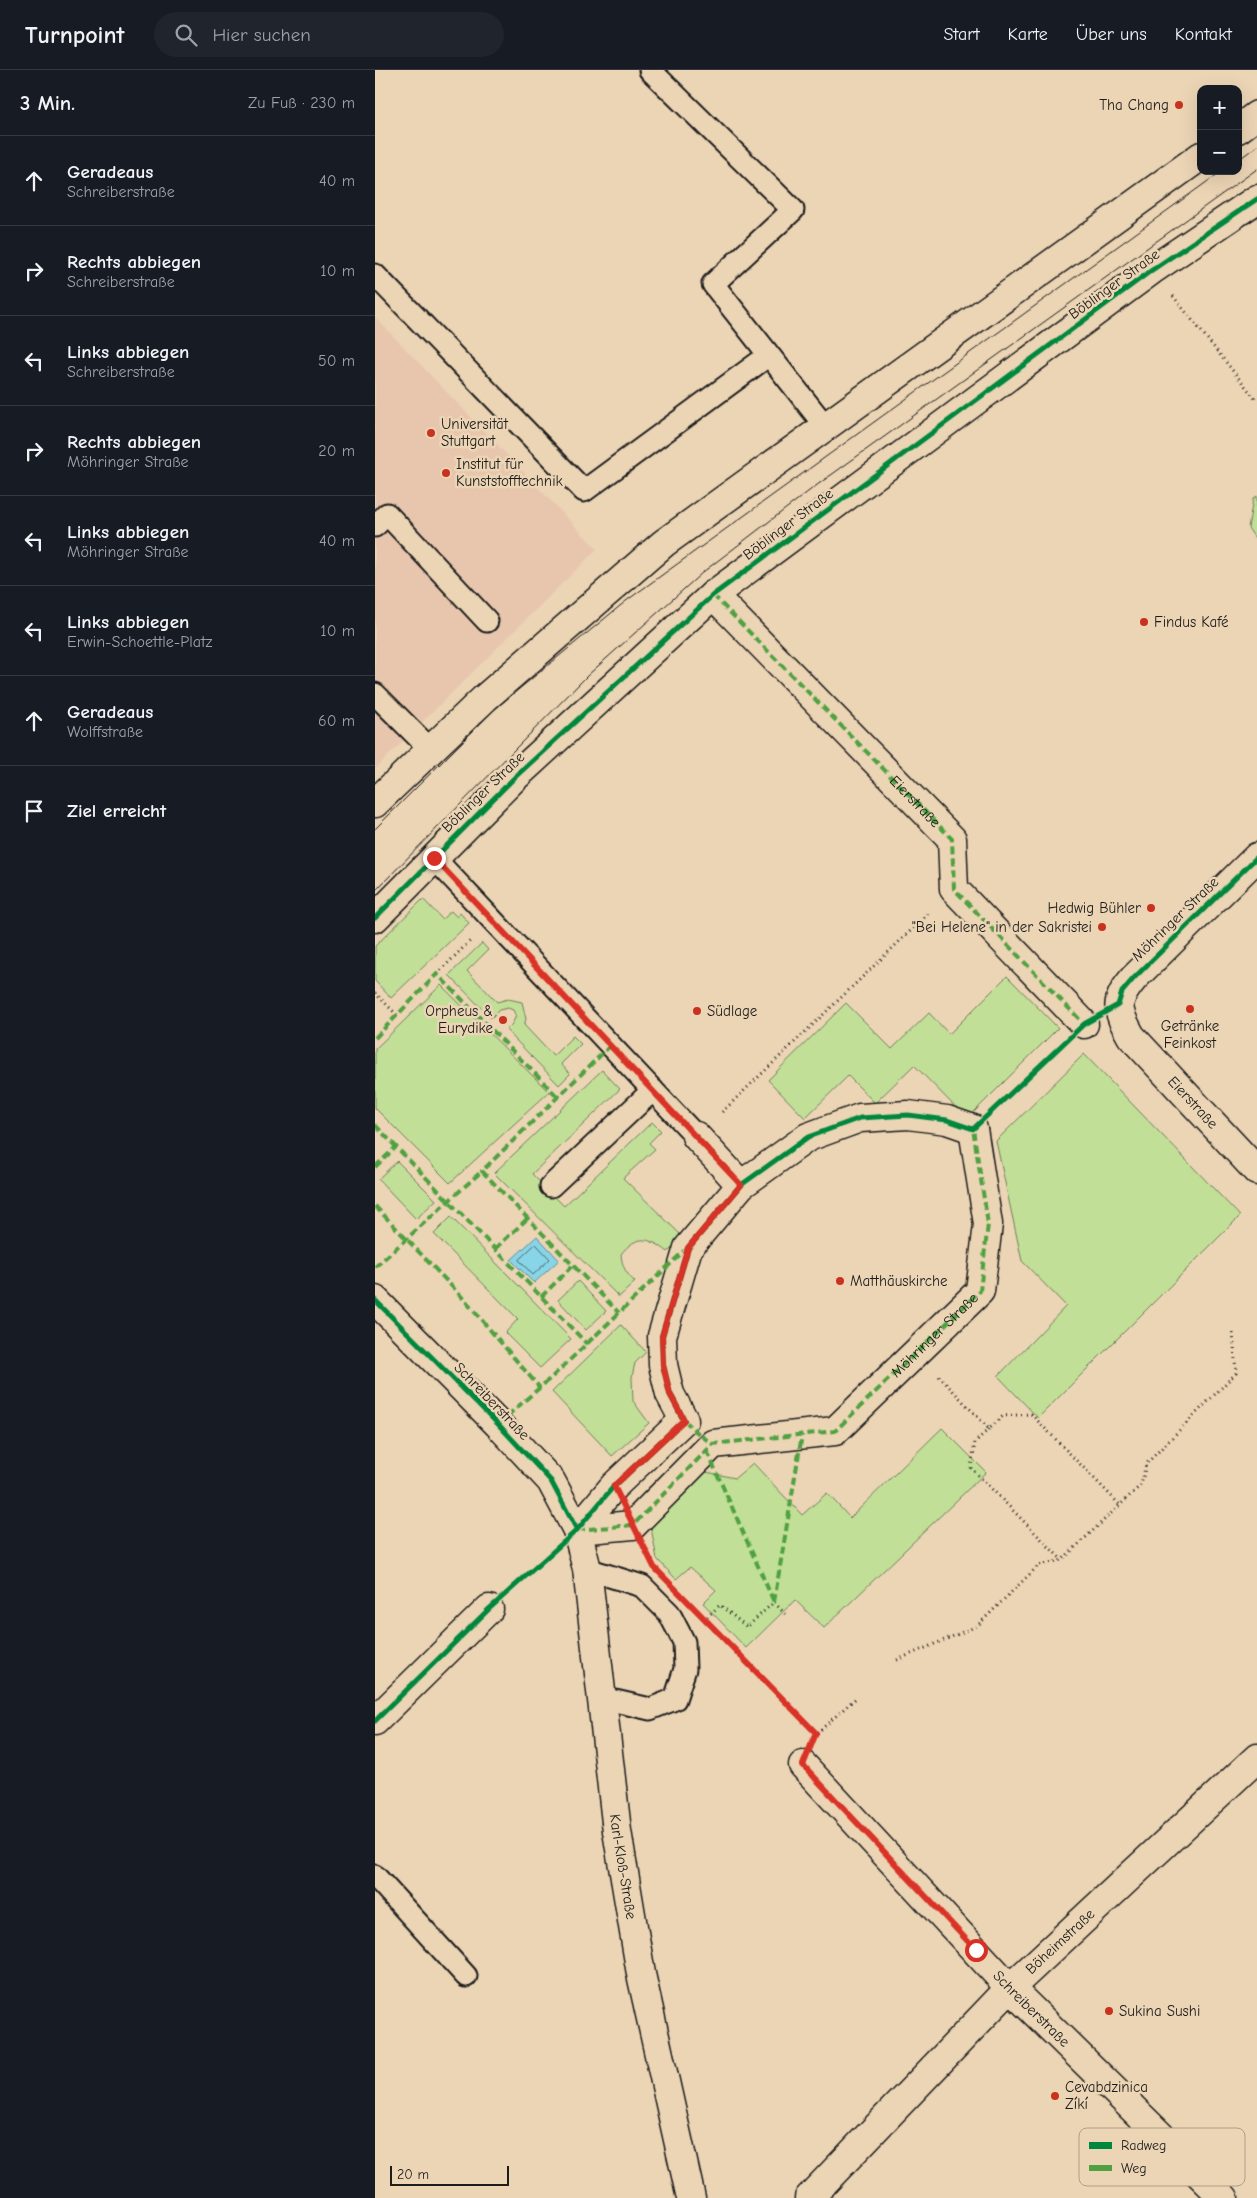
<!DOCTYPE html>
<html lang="de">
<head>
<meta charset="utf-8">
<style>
	body { margin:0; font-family:"Comic Neue",sans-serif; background:#20242c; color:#f1f3f6 }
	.controls { position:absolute; right:15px; top:15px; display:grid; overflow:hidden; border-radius:10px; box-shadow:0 5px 20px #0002 }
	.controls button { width:45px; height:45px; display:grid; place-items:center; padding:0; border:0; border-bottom:1px solid #363941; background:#171b24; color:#f1f3f6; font:25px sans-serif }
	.scale { position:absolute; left:15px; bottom:12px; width:119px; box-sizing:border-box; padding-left:5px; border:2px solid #1c1c1c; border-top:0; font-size:14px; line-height:18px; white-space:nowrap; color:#1c1c1c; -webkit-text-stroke:4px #ecd5b5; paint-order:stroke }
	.stop { position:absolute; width:15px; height:15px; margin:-11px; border:4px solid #d93025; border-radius:50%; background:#fff }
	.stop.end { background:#d93025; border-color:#fff; box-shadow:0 1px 5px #0008 }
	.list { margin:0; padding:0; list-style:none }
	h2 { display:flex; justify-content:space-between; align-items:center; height:65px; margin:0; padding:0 20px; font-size:21px }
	h2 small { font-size:16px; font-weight:400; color:#9ea1a6 }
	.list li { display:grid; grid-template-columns:32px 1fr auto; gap:15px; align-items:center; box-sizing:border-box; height:90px; padding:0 20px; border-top:1px solid #363941 }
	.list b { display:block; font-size:19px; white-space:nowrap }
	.list p { margin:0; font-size:16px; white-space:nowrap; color:#9ea1a6 }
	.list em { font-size:16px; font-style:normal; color:#9ea1a6 }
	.icon { flex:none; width:28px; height:28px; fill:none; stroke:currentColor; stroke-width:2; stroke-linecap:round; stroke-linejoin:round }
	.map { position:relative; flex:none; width:882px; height:2128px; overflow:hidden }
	header { display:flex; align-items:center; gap:30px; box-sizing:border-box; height:70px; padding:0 25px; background:#171b24; border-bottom:1px solid #363941 }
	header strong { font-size:24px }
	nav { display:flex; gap:28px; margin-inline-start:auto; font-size:18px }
	.search { width:350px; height:45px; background:#20242c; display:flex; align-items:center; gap:12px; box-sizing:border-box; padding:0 18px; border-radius:28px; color:#9ea1a6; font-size:19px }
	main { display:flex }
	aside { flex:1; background:#171b24 }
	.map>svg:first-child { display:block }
	.built { fill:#e8c6ae }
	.green { fill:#c1df97; stroke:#6e7e5a }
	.water { fill:#88d5e7; stroke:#5d8b96 }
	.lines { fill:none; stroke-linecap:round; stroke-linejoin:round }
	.shore { stroke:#47666d; stroke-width:1 }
	.service-casing { stroke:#1c1c1c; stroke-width:25 }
	.pedestrian-casing { stroke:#1c1c1c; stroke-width:31 }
	.minor-casing { stroke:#1c1c1c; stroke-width:31 }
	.tertiary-casing { stroke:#1c1c1c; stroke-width:31 }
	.secondary-casing { stroke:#1c1c1c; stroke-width:31 }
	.path { stroke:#1c1c1c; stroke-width:3; stroke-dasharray:1 4; stroke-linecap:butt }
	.service { stroke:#ecd5b5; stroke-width:21 }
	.pedestrian { stroke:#ecd5b5; stroke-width:28 }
	.minor { stroke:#ecd5b5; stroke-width:28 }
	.tertiary { stroke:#ecd5b5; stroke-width:28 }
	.secondary { stroke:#ecd5b5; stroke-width:28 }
	.tram { stroke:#1c1c1c; stroke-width:1 }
	.quiet { stroke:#4fa141; stroke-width:4; stroke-dasharray:8 4; stroke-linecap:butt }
	.cycleway-casing { stroke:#ecd5b5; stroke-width:8 }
	.cycleway { stroke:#00873e; stroke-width:5 }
	.route { stroke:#d93025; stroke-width:6 }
	.poi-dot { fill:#c8321e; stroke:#ecd5b5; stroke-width:2 }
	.labels { text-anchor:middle; stroke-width:5; stroke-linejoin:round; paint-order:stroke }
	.poi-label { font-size:15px; fill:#1c1c1c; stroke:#ecd5b5; text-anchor:start }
	.street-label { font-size:15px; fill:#1c1c1c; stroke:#ecd5b5 }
	.key { fill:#ecd5b5; stroke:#ae9e87; stroke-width:1 }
	.key-label { font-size:14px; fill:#1c1c1c }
</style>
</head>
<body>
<header>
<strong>Turnpoint</strong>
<div class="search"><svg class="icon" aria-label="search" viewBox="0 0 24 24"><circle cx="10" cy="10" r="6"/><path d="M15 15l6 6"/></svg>Hier suchen</div>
<nav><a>Start</a><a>Karte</a><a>Über uns</a><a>Kontakt</a></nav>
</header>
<main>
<aside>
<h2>3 Min.<small>Zu Fuß · 230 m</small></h2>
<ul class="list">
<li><svg class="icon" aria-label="ahead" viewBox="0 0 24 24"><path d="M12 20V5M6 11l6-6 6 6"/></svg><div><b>Geradeaus</b><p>Schreiberstraße</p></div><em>40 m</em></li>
<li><svg class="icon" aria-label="right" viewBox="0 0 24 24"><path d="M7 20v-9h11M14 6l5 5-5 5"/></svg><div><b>Rechts abbiegen</b><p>Schreiberstraße</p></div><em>10 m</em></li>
<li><svg class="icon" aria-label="left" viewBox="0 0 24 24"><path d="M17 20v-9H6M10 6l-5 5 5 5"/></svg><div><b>Links abbiegen</b><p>Schreiberstraße</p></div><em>50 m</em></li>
<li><svg class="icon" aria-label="right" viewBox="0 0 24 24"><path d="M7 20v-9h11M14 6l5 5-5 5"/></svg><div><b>Rechts abbiegen</b><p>Möhringer Straße</p></div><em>20 m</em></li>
<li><svg class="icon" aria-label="left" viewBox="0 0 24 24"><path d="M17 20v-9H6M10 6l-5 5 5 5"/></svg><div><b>Links abbiegen</b><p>Möhringer Straße</p></div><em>40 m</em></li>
<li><svg class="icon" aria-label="left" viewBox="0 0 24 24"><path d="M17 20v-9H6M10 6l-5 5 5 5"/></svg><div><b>Links abbiegen</b><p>Erwin-Schoettle-Platz</p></div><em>10 m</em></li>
<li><svg class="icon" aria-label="ahead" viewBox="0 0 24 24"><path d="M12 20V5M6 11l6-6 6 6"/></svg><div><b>Geradeaus</b><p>Wolffstraße</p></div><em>60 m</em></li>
<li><svg class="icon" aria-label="arrive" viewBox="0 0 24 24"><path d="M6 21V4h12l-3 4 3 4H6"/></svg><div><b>Ziel erreicht</b></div></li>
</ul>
</aside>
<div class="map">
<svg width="882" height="2128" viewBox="0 0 882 2128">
	<rect width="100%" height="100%" fill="#ecd5b5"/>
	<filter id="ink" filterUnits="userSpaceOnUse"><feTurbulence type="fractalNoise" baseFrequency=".02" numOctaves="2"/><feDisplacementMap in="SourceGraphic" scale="10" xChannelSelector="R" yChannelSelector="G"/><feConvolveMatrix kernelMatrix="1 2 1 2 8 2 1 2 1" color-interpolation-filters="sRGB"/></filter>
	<g filter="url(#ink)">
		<path class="built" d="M0 247 222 479 0 699Z"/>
		<path class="green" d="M882 426V471L873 458 878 429Z
			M48 829 67 849 76 841 82 847 85 843 94 853 16 928 0 911V876Z
			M107 873 113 880 92 901 122 932 133 929 147 932 151 949 149 955 178 986 198 966 206 974 186 994 195 1004 184 1015 131 960 137 954 141 946 138 940 133 938 124 940 116 948 74 905Z
			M632 906 683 958 592 1049 539 995 500 1033 473 1006 430 1048 393 1010 471 933 517 979 554 943 574 964Z
			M66 915 174 1022 75 1113 0 1038V979Z
			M709 984 865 1146 663 1348 623 1306 691 1236 647 1191 621 1071Z
			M227 1000 245 1019 157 1104 189 1136 277 1052 286 1061 274 1073 280 1079 248 1108 308 1167 293 1182C274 1167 262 1164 246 1184 247 1197 251 1203 260 1212L244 1227 119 1103Z
			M22 1091 61 1130 41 1149 3 1109Z
			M76 1147 196 1269 165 1298 130 1263 143 1249 59 1164Z
			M203 1211 231 1241 211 1260 183 1230Z
			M246 1255 271 1282 260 1293 257 1307 258 1331 274 1353 237 1386 177 1322Z
			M567 1358 611 1402 449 1558 420 1530 371 1578 328 1533 341 1520 315 1497 301 1509 282 1489 276 1458 331 1402 360 1408 378 1393 427 1445 452 1423 475 1448Z"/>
		<path class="water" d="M162 1166 184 1190 159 1213 136 1190Z"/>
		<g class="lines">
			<path class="shore" d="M161 1174 175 1189 158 1205 144 1190Z"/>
			<g class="service-casing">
				<path id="service" d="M275 0 418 140 338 214 450 356
					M0 205 209 421 394 285
					M0 456 12 444 112 551
					M0 624 55 679
					M59 788 321 1066
					M176 1116 278 1020
					M212 1499 267 1516 294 1543 309 1572 310 1599 300 1629 275 1639 227 1628
					M0 1806 91 1906"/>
			</g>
			<g class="pedestrian-casing">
				<path id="pedestrian" d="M533 1045 572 1050 598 1059 613 1154 605 1221 460 1361 338 1374 258 1455 202 1460 239 1416 309 1350 295 1324 288 1295 287 1266 313 1178 366 1115 433 1067 485 1048Z
					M321 1066 366 1115"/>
			</g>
			<g class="minor-casing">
				<g id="minor">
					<path d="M863 59 882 45"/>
					<path d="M338 525 577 769 579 819 709 954"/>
					<path d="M0 733 110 628 289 473 826 86"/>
					<path id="s1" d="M882 787 759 908C739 932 741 939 756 966L882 1101"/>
					<path d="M0 848 139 708 338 525 777 200 882 129"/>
					<path d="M0 1651 114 1539"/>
					<path id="s2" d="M428 1695 635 1918 849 2128"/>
				</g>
			</g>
			<g class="tertiary-casing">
				<g id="tertiary">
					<path id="s3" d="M434 2128 635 1918 882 1688"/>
				</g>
			</g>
			<g class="secondary-casing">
				<g id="secondary">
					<path id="s4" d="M0 1230 123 1354 176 1411 202 1460 212 1499 242 1761 266 1904 316 2128"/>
				</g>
			</g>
			<path class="path" d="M798 226 882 331
				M62 904 95 871
				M0 923 23 946
				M347 1042 553 844
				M564 1306 614 1359 628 1346 656 1344 745 1435
				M614 1359 600 1372 596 1398 687 1490
				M332 1547 345 1535 372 1557 399 1532 410 1544
				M340 1560 439 1661
				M522 1590 602 1556 664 1495 687 1490 766 1415 771 1394 861 1303 858 1262
				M442 1663 482 1627"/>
			<use href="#service" class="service"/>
			<use href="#pedestrian" class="pedestrian"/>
			<use href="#minor" class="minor"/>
			<use href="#tertiary" class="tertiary"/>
			<use href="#secondary" class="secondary"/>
			<path class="tram" d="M863 90 882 76
				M0 759 121 638 251 531 847 101
				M0 821 213 605 328 502 438 418 882 99"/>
			<g class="quiet">
				<path id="s5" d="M338 525 577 769 579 819 709 954"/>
				<path d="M0 968 62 904 183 1027"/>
				<path d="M236 975 107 1101 244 1243"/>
				<path d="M0 1055 212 1274"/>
				<path d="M321 1066 366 1115"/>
				<path d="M0 1097 21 1077"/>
				<path d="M0 1136 86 1226 165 1318"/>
				<path d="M120 1179 153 1148"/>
				<path d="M0 1197 107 1101"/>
				<path d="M166 1227 198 1195"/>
				<path d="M309 1350 325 1365 338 1374"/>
				<path d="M123 1354 178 1306 311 1179"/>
				<path d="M332 1381 399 1532"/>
				<path id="s6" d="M202 1460 258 1455 338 1374 460 1361 605 1221 613 1154 598 1059"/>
				<path d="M399 1532 427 1365"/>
			</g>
			<g class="cycleway-casing">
				<path id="cycleway" d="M0 848 139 708 338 525 777 200 882 129
					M0 1230 123 1354 176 1411 202 1460
					M0 1651 114 1539 202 1460 239 1416 309 1350 295 1324 288 1295 287 1266 313 1178 366 1115 433 1067 485 1048 533 1045 572 1050 598 1059 709 954 743 935 747 922 759 908 882 787"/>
			</g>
			<use href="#cycleway" class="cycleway"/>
		</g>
	</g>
	<g class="lines" filter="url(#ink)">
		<path class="route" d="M59 788 366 1115 313 1178 287 1266 288 1295 295 1324 309 1350 239 1416 279 1497 441 1663 428 1695 601 1880"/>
	</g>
	<g class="poi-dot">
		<circle cx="804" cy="35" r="5"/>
		<circle cx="56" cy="363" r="5"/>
		<circle cx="71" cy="403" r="5"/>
		<circle cx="769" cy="552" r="5"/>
		<circle cx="776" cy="838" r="5"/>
		<circle cx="727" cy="857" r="5"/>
		<circle cx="815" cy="939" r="5"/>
		<circle cx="322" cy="941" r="5"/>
		<circle cx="128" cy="950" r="5"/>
		<circle cx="465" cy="1211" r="5"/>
		<circle cx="734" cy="1941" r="5"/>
		<circle cx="680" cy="2026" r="5"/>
	</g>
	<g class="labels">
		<g class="poi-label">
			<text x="794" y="40" text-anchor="end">Tha Chang</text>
			<text x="66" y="359">Universität<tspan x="66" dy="17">Stuttgart</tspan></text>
			<text x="81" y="399">Institut für<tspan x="81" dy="17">Kunststofftechnik</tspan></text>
			<text x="779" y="557">Findus Kafé</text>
			<text x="766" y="843" text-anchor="end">Hedwig Bühler</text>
			<text x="717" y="862" text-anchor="end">"Bei Helene" in der Sakristei</text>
			<text x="118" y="946" text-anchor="end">Orpheus &amp;<tspan x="118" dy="17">Eurydike</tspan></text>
			<text x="332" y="946">Südlage</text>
			<text x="815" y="961" text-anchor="middle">Getränke<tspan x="815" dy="17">Feinkost</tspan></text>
			<text x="475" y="1216">Matthäuskirche</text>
			<text x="744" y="1946">Sukina Sushi</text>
			<text x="690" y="2022">Cevabdzinica<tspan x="690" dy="17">Zíkí</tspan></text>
		</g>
		<g class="street-label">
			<text transform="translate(739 214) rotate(-36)" y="5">Böblinger Straße</text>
			<text transform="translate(413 454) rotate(-37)" y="5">Böblinger Straße</text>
			<text transform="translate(108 722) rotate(-44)" y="5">Böblinger Straße</text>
			<text dy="5" stroke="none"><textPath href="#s5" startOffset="289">Eierstraße</textPath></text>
			<text transform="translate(800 849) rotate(-44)" y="5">Möhringer Straße</text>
			<text dy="5" stroke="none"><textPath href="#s1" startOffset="328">Eierstraße</textPath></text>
			<text dy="5" stroke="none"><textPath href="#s6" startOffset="431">Möhringer Straße</textPath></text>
			<text transform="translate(117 1331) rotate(46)" y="5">Schreiberstraße</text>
			<text dy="5" stroke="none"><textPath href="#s4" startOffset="648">Karl-Kloß-Straße</textPath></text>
			<text dy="5" stroke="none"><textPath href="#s3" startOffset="359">Böheimstraße</textPath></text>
			<text dy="5" stroke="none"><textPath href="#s2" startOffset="334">Schreiberstraße</textPath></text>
		</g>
	</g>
	<rect x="704" y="2058" width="166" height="58" rx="8" class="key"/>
	<rect x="714" y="2072" width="23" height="7" fill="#00873e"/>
	<rect x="714" y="2095" width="23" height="6" fill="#4fa141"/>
	<g class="key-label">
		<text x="746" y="2080">Radweg</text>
		<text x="746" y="2103">Weg</text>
	</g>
</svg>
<div class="controls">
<button>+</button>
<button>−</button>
</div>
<div class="scale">20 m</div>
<div class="stop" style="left:601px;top:1880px"></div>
<div class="stop end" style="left:59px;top:788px"></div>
</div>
</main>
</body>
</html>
